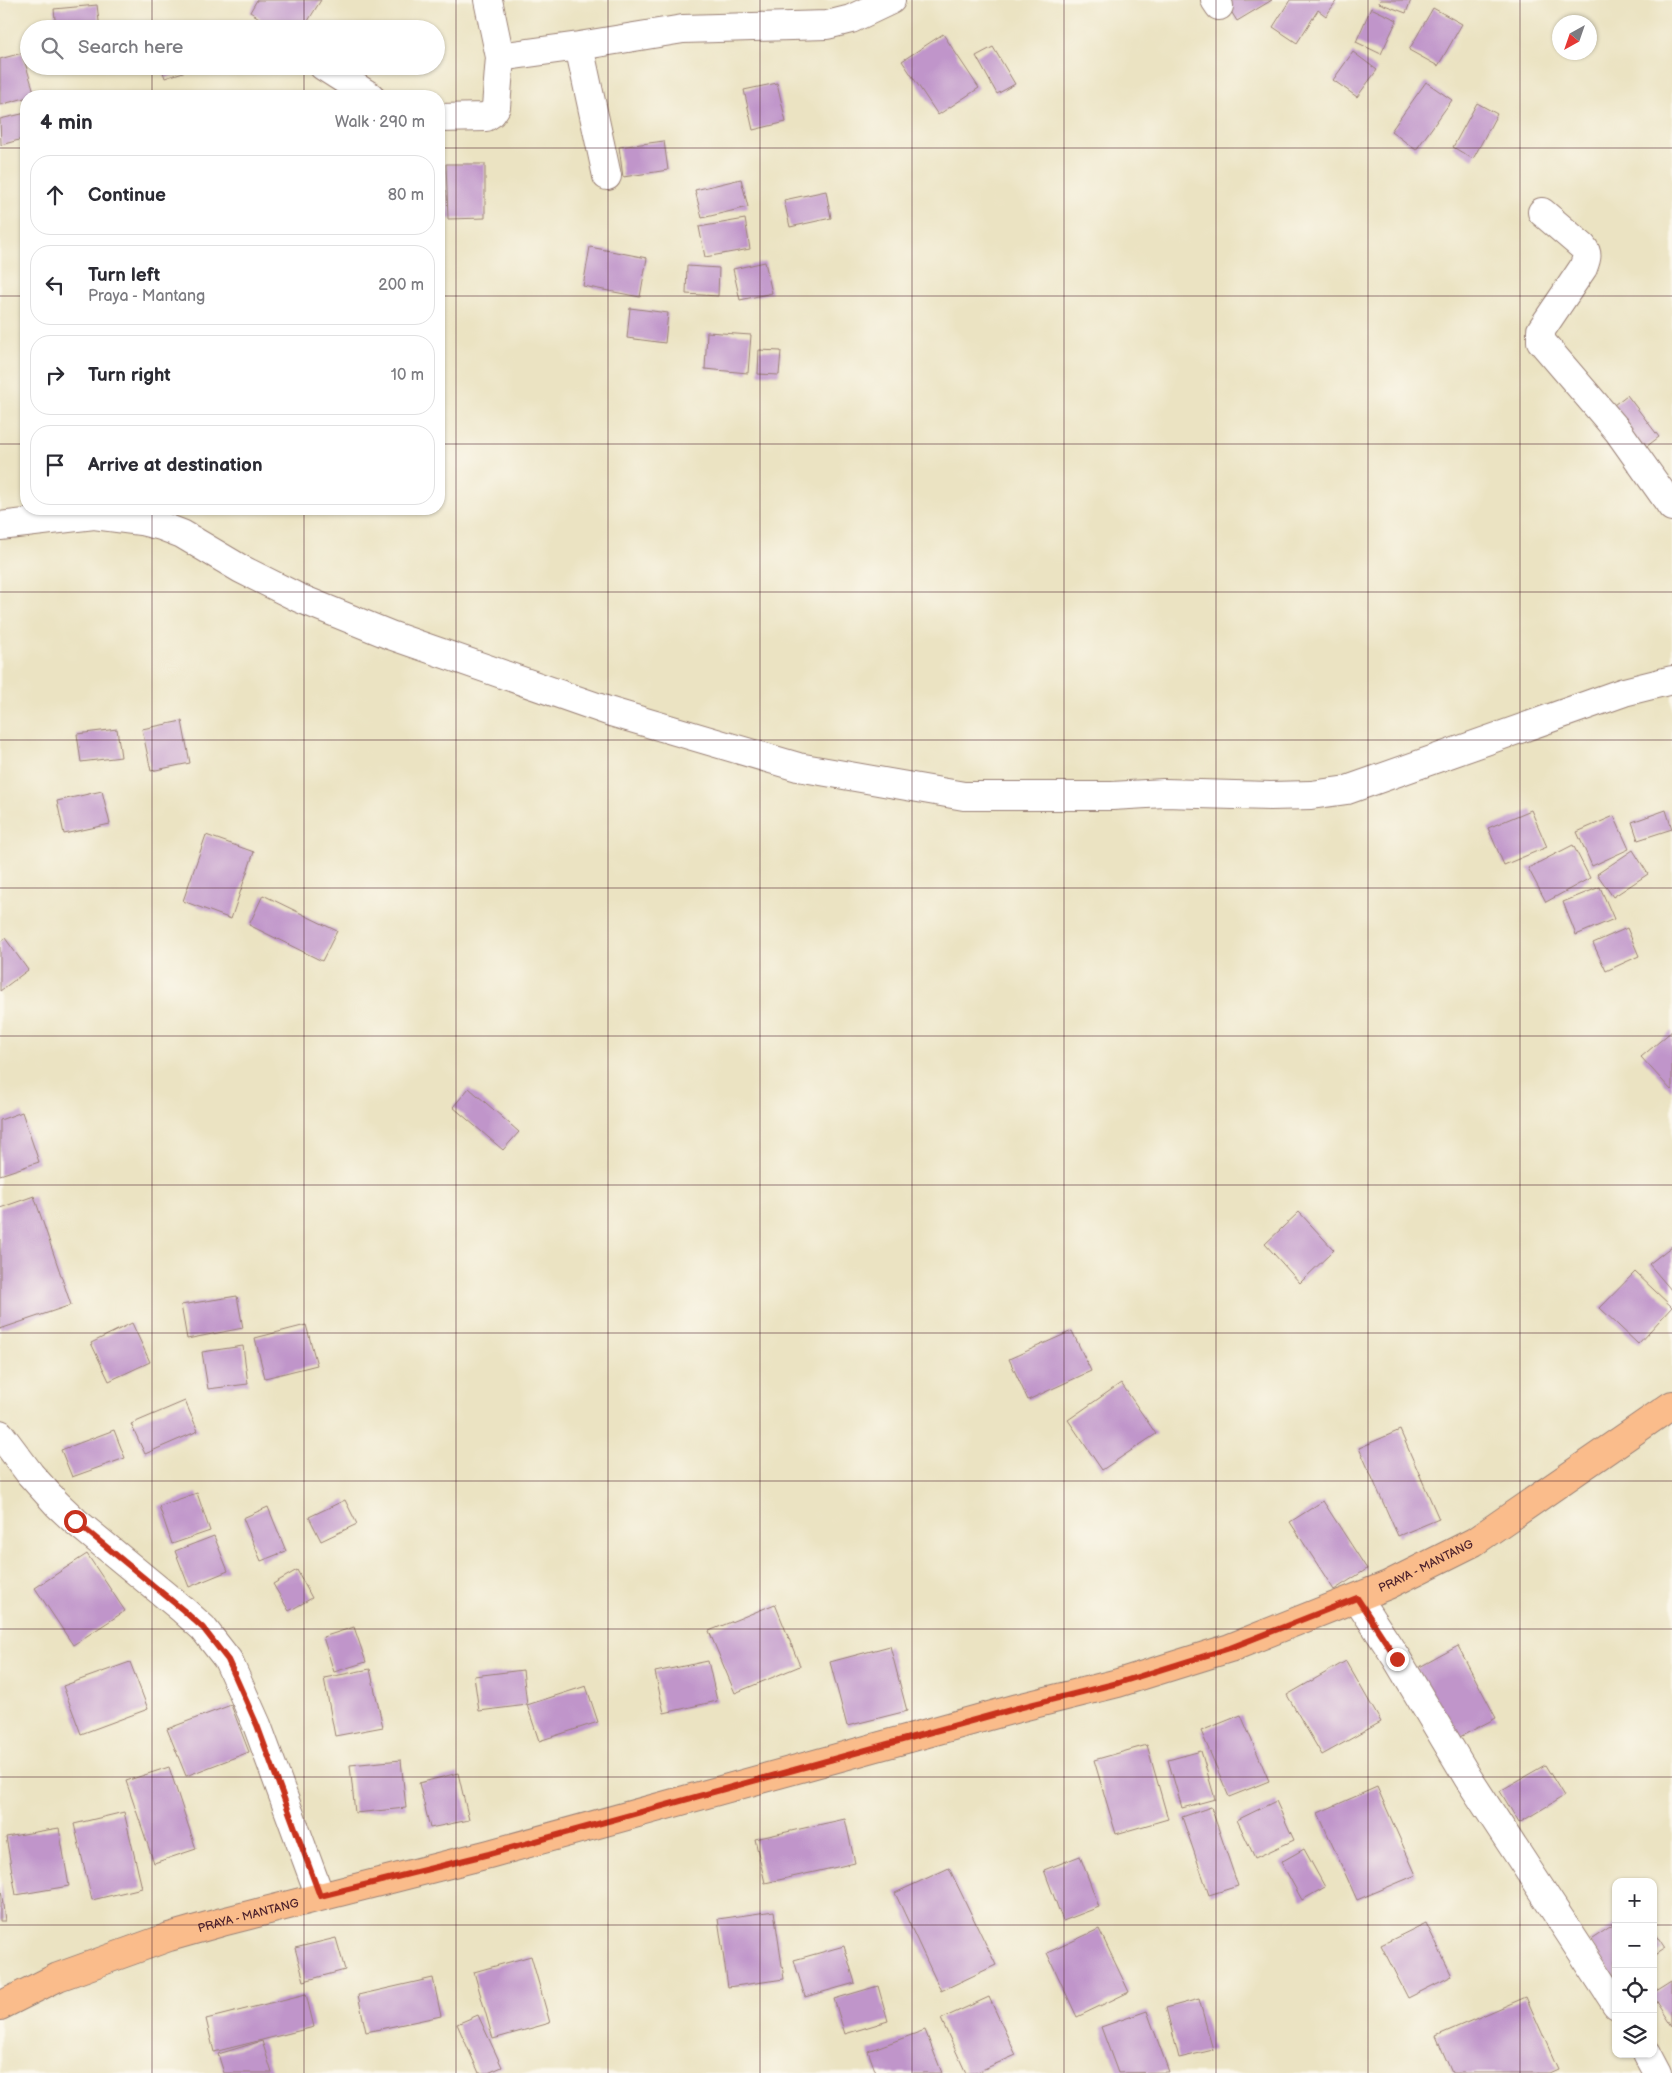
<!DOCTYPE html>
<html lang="en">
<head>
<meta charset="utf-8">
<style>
	body { margin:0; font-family:"Balsamiq Sans",sans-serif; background:#f7f7f7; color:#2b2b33 }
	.controls { position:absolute; right:15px; bottom:15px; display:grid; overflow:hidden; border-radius:10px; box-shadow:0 1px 4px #0004 }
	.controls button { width:45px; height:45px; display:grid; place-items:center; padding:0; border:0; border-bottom:1px solid #e1e1e2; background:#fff; color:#2b2b33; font:25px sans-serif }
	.compass { position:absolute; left:1552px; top:15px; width:45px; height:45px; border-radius:50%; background:#fff; box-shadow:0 1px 4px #0004; rotate:220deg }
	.stop { position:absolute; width:15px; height:15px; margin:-11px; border:4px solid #c8321e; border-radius:50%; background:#fff }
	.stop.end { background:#c8321e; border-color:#fff; box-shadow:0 1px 5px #0008 }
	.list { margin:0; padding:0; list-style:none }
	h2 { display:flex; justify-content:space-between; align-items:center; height:65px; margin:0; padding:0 20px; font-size:21px }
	h2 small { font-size:16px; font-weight:400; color:#7c7c81 }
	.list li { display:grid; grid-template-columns:32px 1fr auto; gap:15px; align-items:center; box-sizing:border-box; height:80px; margin:0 10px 10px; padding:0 10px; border:1px solid #e1e1e2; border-radius:20px }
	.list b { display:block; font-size:19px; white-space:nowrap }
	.list p { margin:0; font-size:16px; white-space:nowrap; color:#7c7c81 }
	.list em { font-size:16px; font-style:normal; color:#7c7c81 }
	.icon { flex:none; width:28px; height:28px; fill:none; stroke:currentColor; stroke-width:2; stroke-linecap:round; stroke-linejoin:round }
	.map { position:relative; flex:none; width:1672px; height:2073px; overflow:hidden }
	.search { position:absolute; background:#fff; box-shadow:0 1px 4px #0004; left:20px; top:20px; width:425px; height:55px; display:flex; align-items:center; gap:12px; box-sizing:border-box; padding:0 18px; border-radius:28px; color:#7c7c81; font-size:19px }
	.panel { position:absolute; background:#fff; box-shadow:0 1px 4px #0004; left:20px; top:90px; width:425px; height:425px; border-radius:20px }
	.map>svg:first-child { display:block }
	.building { fill:#c095ca }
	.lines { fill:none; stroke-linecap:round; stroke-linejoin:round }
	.minor-casing { stroke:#9a8176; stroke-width:30 }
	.primary-casing { stroke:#9a8176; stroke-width:30 }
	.minor { stroke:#fff; stroke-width:28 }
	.primary { stroke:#fabc8b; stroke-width:28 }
	.route { stroke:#c8321e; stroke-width:6 }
	.grid { fill:none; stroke:#4a1f2b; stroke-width:1; stroke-opacity:0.55 }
	.labels { text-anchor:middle; stroke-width:4; stroke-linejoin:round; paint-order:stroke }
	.street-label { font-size:12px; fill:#4a1f2b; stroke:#fbf7ec }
</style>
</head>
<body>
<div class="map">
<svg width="1672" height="2073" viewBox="0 0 1672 2073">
	<rect width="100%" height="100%" fill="#fbf7ec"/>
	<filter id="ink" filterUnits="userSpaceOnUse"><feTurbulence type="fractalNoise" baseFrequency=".02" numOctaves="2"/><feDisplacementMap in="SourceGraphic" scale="10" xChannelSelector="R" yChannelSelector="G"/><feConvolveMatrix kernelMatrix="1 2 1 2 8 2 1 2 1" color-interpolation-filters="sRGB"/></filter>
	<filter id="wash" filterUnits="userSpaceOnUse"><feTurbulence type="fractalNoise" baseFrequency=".0096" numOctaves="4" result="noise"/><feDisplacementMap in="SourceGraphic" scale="20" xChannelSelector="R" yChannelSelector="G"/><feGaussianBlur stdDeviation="1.12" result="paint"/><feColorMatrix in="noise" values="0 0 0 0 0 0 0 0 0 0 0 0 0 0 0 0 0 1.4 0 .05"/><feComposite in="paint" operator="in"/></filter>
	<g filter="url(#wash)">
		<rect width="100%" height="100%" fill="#ebe3c2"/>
		<g id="blocks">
			<path class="building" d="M257 0H321L303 29H276L250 12Z
				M1224 0H1272L1237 21Z
				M1290 0H1337L1326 16 1318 10 1297 43 1273 27Z
				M1380 0H1411L1406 13 1379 3Z
				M97 5 100 29H56L54 9Z
				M1371 8 1397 20 1381 54 1356 42Z
				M1433 8 1462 24 1438 66 1409 50Z
				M943 34 979 88 938 115 902 61Z
				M993 47 1015 84 997 94 976 56Z
				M1353 52 1377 70 1357 97 1333 80Z
				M22 53 35 95 0 105V59Z
				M161 66H197L198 67 165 78Z
				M1426 82 1452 100 1416 150 1391 131Z
				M777 83 786 122 753 130 744 90Z
				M1477 103 1497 114 1473 159 1453 147Z
				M26 113V138L1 145 0 119Z
				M664 141 668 170 623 177 619 147Z
				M446 164H485V218L448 219Z
				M741 179 748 207 702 218 695 190Z
				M826 191 831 218 790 227 784 200Z
				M745 219 750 249 705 257 699 227Z
				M590 247 647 258 640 297 583 286Z
				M765 262 772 293 740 300 733 269Z
				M687 266 719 268 718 296 686 294Z
				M630 308 668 313 665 343 627 338Z
				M707 332 751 335 748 373 705 369Z
				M759 350 781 351 779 375 758 374Z
				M1627 395 1659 437 1642 450 1610 408Z
				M182 721 190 763 151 771 142 729Z
				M117 729 121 757 81 762 77 734Z
				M102 791 110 824 64 834 57 801Z
				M1531 810 1547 847 1504 865 1488 828Z
				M1666 810 1672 829 1638 840 1632 822Z
				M1614 816 1629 849 1592 866 1577 832Z
				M206 835 254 852 231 919 183 901Z
				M1573 845 1590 878 1546 902 1528 868Z
				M1633 850 1648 874 1613 897 1597 874Z
				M1600 887 1614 919 1576 935 1563 902Z
				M263 895 337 931 322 961 249 925Z
				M1627 928 1639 956 1606 971 1593 943Z
				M5 938 28 970 0 991V942Z
				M1672 1031V1089L1671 1090 1641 1057Z
				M469 1088 519 1132 503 1150 453 1107Z
				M22 1112 39 1162 0 1175V1120Z
				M34 1196 71 1305 0 1329V1208Z
				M1299 1212 1334 1250 1300 1283 1265 1244Z
				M1672 1246V1291L1649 1264Z
				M1635 1272 1672 1307 1638 1344 1600 1308Z
				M237 1296 243 1328 187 1339 181 1305Z
				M132 1323 150 1362 109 1381 91 1343Z
				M306 1325 317 1365 265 1378 255 1338Z
				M1072 1331 1091 1371 1028 1400 1009 1359Z
				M243 1346 248 1384 208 1389 202 1352Z
				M1121 1383 1156 1434 1102 1470 1068 1420Z
				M185 1401 198 1431 145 1454 131 1424Z
				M114 1430 125 1458 72 1477 61 1450Z
				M1400 1430 1439 1519 1398 1536 1359 1448Z
				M197 1493 210 1531 172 1544 159 1506Z
				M345 1500 357 1524 321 1541 309 1517Z
				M1323 1501 1367 1569 1334 1590 1290 1522Z
				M268 1507 286 1551 261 1561 243 1518Z
				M214 1536 228 1571 189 1587 175 1551Z
				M87 1554 125 1611 73 1645 35 1588Z
				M297 1570 312 1598 289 1611 273 1584Z
				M775 1604 800 1666 735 1693 709 1631Z
				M354 1627 366 1662 334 1672 323 1637Z
				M890 1646 907 1711 847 1726 830 1662Z
				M1458 1646 1496 1718 1454 1740 1416 1669Z
				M708 1661 717 1701 664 1713 655 1672Z
				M1346 1661 1381 1722 1322 1755 1287 1695Z
				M130 1662 148 1709 81 1734 63 1686Z
				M370 1669 383 1727 335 1736 324 1678Z
				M523 1670 527 1705 586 1686 598 1722 539 1741 527 1705 479 1711 474 1676Z
				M231 1705 249 1752 186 1776 167 1729Z
				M1241 1715 1269 1781 1229 1797 1201 1731Z
				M1147 1745 1168 1819 1116 1834 1094 1760Z
				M1201 1751 1215 1799 1182 1808 1168 1760Z
				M401 1760 406 1808 355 1813 350 1765Z
				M1545 1765 1564 1796 1519 1823 1500 1791Z
				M169 1767 196 1849 154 1863 126 1781Z
				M458 1773 469 1820 430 1828 419 1783Z
				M1377 1787 1416 1875 1357 1900 1318 1813Z
				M1276 1801 1294 1840 1255 1858 1237 1820Z
				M1211 1807 1238 1886 1209 1895 1182 1817Z
				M124 1812 142 1888 92 1900 74 1824Z
				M845 1819 855 1863 765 1883 755 1839Z
				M59 1828 69 1886 16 1895 6 1837Z
				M1304 1849 1325 1887 1302 1900 1281 1862Z
				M1080 1856 1099 1907 1063 1921 1044 1870Z
				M949 1868 996 1965 941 1991 895 1893Z
				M0 1881 5 1921H0Z
				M774 1911 784 1979 728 1987 718 1919Z
				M1426 1923 1452 1976 1408 1998 1381 1945Z
				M1616 1923V1980L1589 1941Z
				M1099 1929 1129 1992 1077 2017 1047 1953Z
				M1653 1931 1665 1949 1653 1957Z
				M336 1938 345 1970 304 1981 295 1948Z
				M844 1946 855 1983 805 1997 794 1960Z
				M531 1956 550 2023 493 2039 474 1972Z
				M433 1978 441 2016 366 2032 358 1995Z
				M1672 1980V2026L1653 1996V1992Z
				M878 1986 888 2021 845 2034 834 1999Z
				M306 1994 314 2027 214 2052 206 2019Z
				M989 1997 1016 2055 975 2073H966L941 2019Z
				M1526 1997 1558 2069 1549 2073H1452L1436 2036Z
				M1199 1999 1213 2050 1179 2058 1166 2008Z
				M1147 2011 1169 2072 1118 2073 1101 2027Z
				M478 2015 502 2067 488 2073H479L457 2024Z
				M925 2030 942 2073H876L868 2051Z
				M262 2041 272 2073H224L218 2054Z"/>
		</g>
	</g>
	<g filter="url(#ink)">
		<use href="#blocks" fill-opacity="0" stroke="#9a8176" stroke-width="1"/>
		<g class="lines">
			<g class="minor-casing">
				<path id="minor" d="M488 0 500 57 579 46 607 176
					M1215 0 1219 6
					M579 46 683 29 827 25 851 19 891 0
					M323 66 370 96
					M439 118 486 117 492 113 496 107 500 57
					M1542 212 1583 247C1589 254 1586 260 1583 268L1541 330V341L1618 431 1672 507
					M0 526 94 515 141 521 161 526 182 534 241 569 299 598 390 635 611 712 798 767 964 796H1112L1164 793 1270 796 1311 795 1347 790 1624 692 1672 680
					M0 1434 30 1474 57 1504 75 1521 183 1610 203 1628 228 1660 257 1725 320 1896
					M1357 1598 1397 1659 1468 1778 1616 2004
					M1647 2054 1657 2073"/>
			</g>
			<g class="primary-casing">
				<g id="primary">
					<path id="s1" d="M0 2006 58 1977 169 1937 222 1922 489 1854 1018 1708 1118 1683 1230 1648 1388 1585 1474 1542 1672 1405"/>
				</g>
			</g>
			<use href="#minor" class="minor"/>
			<use href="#primary" class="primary"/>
		</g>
	</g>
	<g class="lines" filter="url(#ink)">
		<path class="route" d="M75 1521 183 1610 203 1628 228 1660 257 1725 320 1896 489 1854 1018 1708 1118 1683 1230 1648 1357 1598 1397 1659"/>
	</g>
	<path class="grid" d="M152 0V29M304 0V29M456 0V2073M608 0V2073M760 0V2073M912 0V2073M1064 0V2073M1216 0V2073M1368 0V2073M1520 0V2073M152 66V96M304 66V96M0 148H26M439 148H1672M0 296H26M439 296H1672M0 444H26M439 444H1672M152 509V2073M304 509V2073M0 592H1672M0 740H1672M0 888H1672M0 1036H1672M0 1185H1672M0 1333H1672M0 1481H1672M0 1629H1672M0 1777H1672M0 1925H1616M1653 1925H1672"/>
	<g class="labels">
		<g class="street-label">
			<text dy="4" stroke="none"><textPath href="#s1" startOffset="1495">PRAYA - MANTANG</textPath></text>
			<text dy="4" stroke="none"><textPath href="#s1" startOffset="265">PRAYA - MANTANG</textPath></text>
		</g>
	</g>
</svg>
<div class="controls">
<button>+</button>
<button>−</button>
<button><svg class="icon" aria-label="locate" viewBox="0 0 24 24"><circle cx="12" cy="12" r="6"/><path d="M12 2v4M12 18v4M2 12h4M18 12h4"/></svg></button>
<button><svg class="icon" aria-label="layers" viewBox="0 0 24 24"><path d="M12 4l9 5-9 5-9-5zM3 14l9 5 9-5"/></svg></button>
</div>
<svg class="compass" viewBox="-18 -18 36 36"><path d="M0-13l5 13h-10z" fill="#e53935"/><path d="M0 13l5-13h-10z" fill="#7c7c81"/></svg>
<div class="stop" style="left:75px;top:1521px"></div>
<div class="stop end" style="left:1397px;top:1659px"></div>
<div class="search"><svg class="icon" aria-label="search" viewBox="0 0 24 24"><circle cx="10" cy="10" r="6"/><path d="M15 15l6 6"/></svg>Search here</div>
<section class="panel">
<h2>4 min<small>Walk · 290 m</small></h2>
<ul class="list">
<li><svg class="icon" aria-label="ahead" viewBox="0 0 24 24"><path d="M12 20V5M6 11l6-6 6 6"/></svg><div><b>Continue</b></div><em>80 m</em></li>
<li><svg class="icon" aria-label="left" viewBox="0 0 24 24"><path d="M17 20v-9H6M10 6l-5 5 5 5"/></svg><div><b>Turn left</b><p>Praya - Mantang</p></div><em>200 m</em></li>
<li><svg class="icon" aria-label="right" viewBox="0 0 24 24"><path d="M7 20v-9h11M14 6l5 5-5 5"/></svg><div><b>Turn right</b></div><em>10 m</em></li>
<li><svg class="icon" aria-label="arrive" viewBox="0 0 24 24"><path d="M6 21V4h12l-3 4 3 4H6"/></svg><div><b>Arrive at destination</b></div></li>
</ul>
</section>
</div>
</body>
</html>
